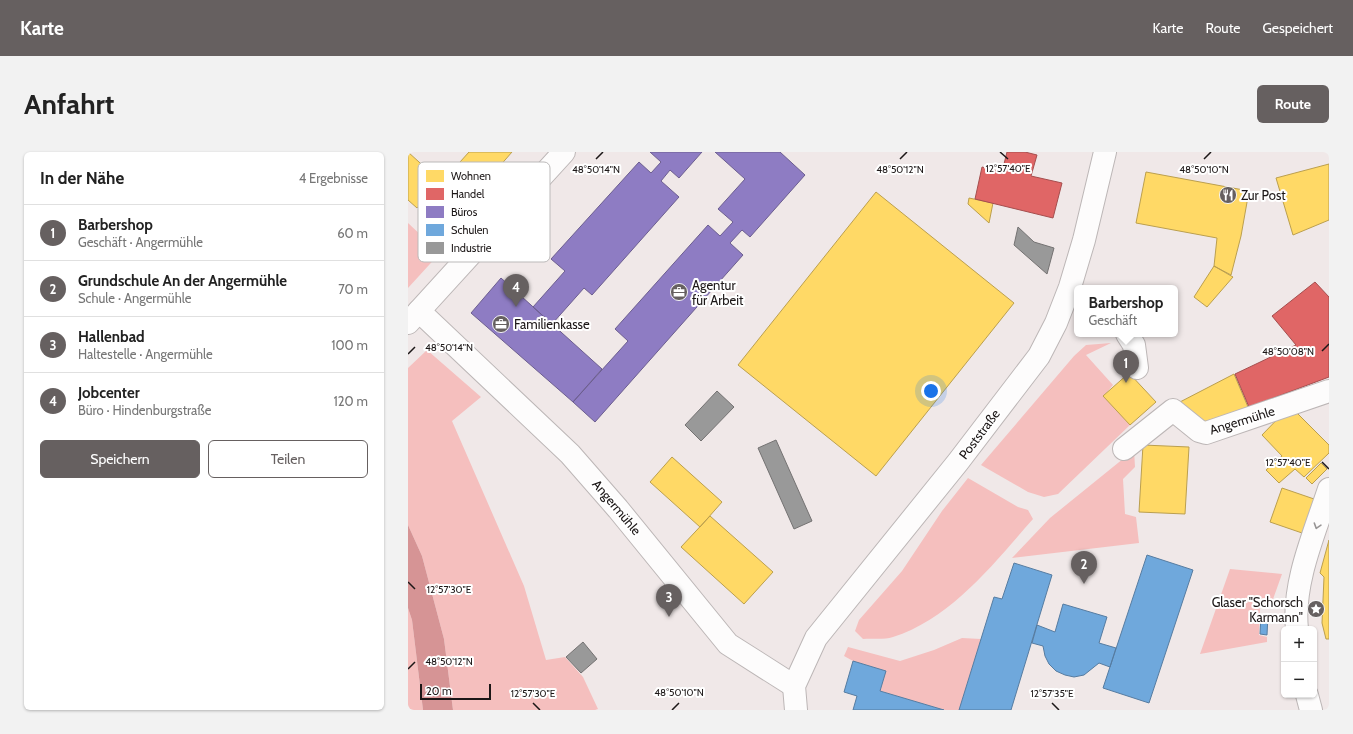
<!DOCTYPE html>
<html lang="de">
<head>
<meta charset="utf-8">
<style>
	body { margin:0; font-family:Cabin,sans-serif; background:#f2f2f2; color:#222 }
	.controls { position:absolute; right:12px; bottom:12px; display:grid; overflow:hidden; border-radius:6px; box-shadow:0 1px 3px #0004 }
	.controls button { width:36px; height:36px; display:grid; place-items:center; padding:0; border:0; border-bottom:1px solid #e0e0e0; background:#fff; color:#222; font:20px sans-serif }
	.scale { position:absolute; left:12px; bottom:10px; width:71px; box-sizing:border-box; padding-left:4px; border:2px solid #1c1717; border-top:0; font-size:11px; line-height:14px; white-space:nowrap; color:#1c1717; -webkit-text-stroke:3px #fff; paint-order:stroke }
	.you { position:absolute; left:523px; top:239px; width:14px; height:14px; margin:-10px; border:3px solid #fff; border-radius:50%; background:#1a73e8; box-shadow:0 0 0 6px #1a73e833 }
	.badge { display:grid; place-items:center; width:26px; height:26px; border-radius:50%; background:#666060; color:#fff; font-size:13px; font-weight:700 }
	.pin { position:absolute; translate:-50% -33px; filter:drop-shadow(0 1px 2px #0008) }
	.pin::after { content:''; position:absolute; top:21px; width:14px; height:12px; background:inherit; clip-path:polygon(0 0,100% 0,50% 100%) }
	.popup { position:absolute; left:666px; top:133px; width:104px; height:52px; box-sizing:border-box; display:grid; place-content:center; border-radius:6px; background:#fff; filter:drop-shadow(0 1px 3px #0005); font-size:13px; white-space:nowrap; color:#767676 }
	.popup b { font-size:15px; color:#222 }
	.popup::after { content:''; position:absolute; left:50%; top:100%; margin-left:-8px; border:8px solid transparent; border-top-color:#fff }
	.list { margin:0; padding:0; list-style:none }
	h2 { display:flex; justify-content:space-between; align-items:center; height:52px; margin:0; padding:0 16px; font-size:17px }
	h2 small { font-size:13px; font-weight:400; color:#767676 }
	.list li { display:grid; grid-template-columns:26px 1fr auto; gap:12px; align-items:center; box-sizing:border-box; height:56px; padding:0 16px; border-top:1px solid #e0e0e0 }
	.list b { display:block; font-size:15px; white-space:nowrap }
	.list p { margin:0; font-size:13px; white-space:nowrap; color:#767676 }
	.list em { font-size:13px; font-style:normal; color:#767676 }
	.actions { display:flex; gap:8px; padding:12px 16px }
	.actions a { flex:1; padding:9px 0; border:1px solid #666060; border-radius:6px; text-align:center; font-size:14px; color:#666060 }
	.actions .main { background:#666060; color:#fff }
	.map { position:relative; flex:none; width:921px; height:558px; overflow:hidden; border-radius:6px }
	header { display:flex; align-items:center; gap:24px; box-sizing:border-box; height:56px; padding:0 20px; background:#666060; color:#fff }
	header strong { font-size:19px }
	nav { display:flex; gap:22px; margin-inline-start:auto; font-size:14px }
	.intro { display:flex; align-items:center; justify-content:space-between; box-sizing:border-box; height:96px; padding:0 24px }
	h1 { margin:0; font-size:28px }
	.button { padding:10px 18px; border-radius:6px; background:#666060; color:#fff; font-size:14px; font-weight:700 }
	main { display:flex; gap:24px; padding:0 24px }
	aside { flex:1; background:#fff; border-radius:6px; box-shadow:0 1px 3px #0004 }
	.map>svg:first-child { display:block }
	.green { fill:#f5bfbe }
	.water { fill:#d69495 }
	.homes { fill:#ffd966; stroke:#bb9f4e }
	.shops { fill:#e06666; stroke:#a54e4e }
	.offices { fill:#8e7cc3; stroke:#6c5e8f }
	.schools { fill:#6fa8dc; stroke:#567ca1 }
	.industry { fill:#999; stroke:#747272 }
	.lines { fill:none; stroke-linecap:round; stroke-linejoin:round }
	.minor-casing { stroke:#bcb6b6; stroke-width:24 }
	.tertiary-casing { stroke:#bcb6b6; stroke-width:24 }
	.minor { stroke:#fdfcfc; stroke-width:22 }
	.tertiary { stroke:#fdfcfc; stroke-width:22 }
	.oneway { stroke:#989595 }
	.ticks { fill:none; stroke:#1c1717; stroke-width:1.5 }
	.labels { text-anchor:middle; stroke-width:4; stroke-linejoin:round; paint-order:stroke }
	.poi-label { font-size:13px; fill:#1c1717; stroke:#fff; text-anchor:start }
	.street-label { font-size:13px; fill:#1c1717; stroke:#fff }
	.key { fill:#fff; stroke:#bbb9b9; stroke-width:1 }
	.key-label { font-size:11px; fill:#1c1717 }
	.ticks-label { font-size:10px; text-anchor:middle; fill:#1c1717; stroke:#fff; stroke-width:4; stroke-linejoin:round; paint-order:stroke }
</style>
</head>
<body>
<header>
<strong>Karte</strong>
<nav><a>Karte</a><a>Route</a><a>Gespeichert</a></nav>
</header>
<div class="intro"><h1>Anfahrt</h1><a class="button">Route</a></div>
<main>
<aside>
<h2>In der Nähe<small>4 Ergebnisse</small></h2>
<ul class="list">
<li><span class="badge">1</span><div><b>Barbershop</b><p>Geschäft · Angermühle</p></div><em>60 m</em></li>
<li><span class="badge">2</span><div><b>Grundschule An der Angermühle</b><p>Schule · Angermühle</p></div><em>70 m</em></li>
<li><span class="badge">3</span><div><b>Hallenbad</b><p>Haltestelle · Angermühle</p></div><em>100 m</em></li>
<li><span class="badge">4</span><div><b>Jobcenter</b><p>Büro · Hindenburgstraße</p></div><em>120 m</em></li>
</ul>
<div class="actions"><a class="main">Speichern</a><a>Teilen</a></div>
</aside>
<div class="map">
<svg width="921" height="558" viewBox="0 0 921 558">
	<rect width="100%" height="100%" fill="#f0e8e8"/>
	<path class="green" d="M0 71 32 101 0 136Z
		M703 191 678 203 705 233 696 244 722 273 650 342 636 345 620 340 573 313 666 204 678 193Z
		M19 198 73 245 44 269 116 434 138 508 157 505 175 525 190 557 187 558H45L36 487 14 404 0 373V216Z
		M726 298 727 315 715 327 717 362 728 365 731 391 604 406 642 366Z
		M560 326 610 355 620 358 625 367C586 411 544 466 485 485 476 488 464 486 455 487L447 479 451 468 494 419 534 359Z
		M822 417 874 422 864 450 852 453 851 483 859 485V490L792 502Z
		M0 456 4 468 15 558H0Z
		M554 486 573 487 551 558H536L472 539 478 519 445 509 436 504 440 495 492 509 526 498Z"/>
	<path class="water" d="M0 373 14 404 36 487 45 558H15L4 468 0 456Z"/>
	<path class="homes" d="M0 0 33 30 9 56 0 48Z
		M61 0H104L77 31 52 10Z
		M921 12V68L885 83 868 26Z
		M738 20 841 39 833 84 823 123 806 114 809 86 728 71Z
		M468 40 606 151 468 324 330 213Z
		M561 46 585 51 581 71 560 52Z
		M806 114 825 125 799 155 786 145Z
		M721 221 748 250 722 273 695 244Z
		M826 222 840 255 794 275 770 251Z
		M882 254 921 293V301L896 325 887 317 871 331 858 318 874 304 854 283Z
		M735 293 781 295 777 362 731 360Z
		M264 305 314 350 292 375 242 330Z
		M913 311 919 317 904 332 898 326Z
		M874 336 909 348 897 382 862 370Z
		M302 364 365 420 336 452 273 395Z
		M921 388V487H918L914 471 916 425 912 421Z"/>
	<path class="shops" d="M599 0H617L629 3 623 24 654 31 645 66 567 47 574 15 594 20Z
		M907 130 921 145V225L841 255 827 222 888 193 864 164Z"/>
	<path class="offices" d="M242 0H294L271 26 262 18 253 29 271 45 184 143 176 136 144 172 125 155 157 119 143 107 231 10 243 21 253 10Z
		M307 0H372L397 23 342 85 334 78 322 91 335 103 187 270 165 250 220 189 207 177 300 73 312 84 325 70 310 57 337 27Z
		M93 126 194 217 165 250 63 161Z"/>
	<path class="schools" d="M739 403 785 418 741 551 695 536Z
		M606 411 644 423 603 558H551L586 445 594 447Z
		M655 452 699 465 691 491 708 496 702 515 691 511 676 523 666 525 657 523 648 519 641 512 637 504 635 494 624 491 629 473 647 480Z
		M853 463H860L859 483 852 482Z
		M445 509 478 519 472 539 536 558H445L449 544 436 540Z"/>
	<path class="industry" d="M610 75 626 90 646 96 639 122 606 93Z
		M309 239 326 255 293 289 277 273Z
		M368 288 404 369 386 377 350 296Z
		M175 490 189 507 173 521 158 505Z"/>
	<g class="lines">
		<g class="minor-casing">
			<path id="minor" d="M11 159 162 302 210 357 320 492 386 534
				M719 182 726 193 729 216
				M716 297 765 258 791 279 798 281 921 239
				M889 477C884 431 907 380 921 337
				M899 543 903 558"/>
		</g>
		<g class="tertiary-casing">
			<path id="tertiary" d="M0 171 156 0
				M388 558 386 534 408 486 550 310 631 204 648 171 662 135 676 88 697 0"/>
		</g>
		<use href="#minor" class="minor"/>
		<use href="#tertiary" class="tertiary"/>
	</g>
	<defs><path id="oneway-chevron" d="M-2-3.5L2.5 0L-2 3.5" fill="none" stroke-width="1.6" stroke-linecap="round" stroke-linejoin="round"/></defs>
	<use class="oneway" href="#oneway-chevron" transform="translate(909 374) rotate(108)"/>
	<path class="ticks" d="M592 0 600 7M188 7 195 0M492 7 499 0M796 7 803 0M914 199 921 192M0 202 7 195M914 310 921 317M0 430 7 437M0 517 7 510M125 551 132 558M644 551 651 558M264 558 271 551"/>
	<defs>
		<g id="restaurant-disc" transform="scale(0.9)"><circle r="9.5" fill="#666060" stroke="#fff"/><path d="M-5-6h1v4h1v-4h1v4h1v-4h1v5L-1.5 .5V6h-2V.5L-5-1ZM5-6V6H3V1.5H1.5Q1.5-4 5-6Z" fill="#fff"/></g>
		<g id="office-disc" transform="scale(0.9)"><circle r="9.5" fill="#666060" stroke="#fff"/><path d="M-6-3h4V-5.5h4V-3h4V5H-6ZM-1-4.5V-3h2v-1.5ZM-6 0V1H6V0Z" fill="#fff"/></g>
		<g id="sight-disc" transform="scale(0.9)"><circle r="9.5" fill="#666060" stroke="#fff"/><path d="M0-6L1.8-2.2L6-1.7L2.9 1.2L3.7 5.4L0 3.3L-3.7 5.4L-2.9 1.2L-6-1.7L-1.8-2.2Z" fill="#fff"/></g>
	</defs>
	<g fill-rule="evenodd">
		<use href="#restaurant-disc" x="820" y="43"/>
		<use href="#office-disc" x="271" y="140"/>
		<use href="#office-disc" x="93" y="172"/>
		<use href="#sight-disc" x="908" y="457"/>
	</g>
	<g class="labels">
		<g class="poi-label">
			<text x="833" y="48">Zur Post</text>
			<text x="284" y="138">Agentur<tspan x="284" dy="15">für Arbeit</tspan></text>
			<text x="106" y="177">Familienkasse</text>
			<text x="895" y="455" text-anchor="end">Glaser "Schorsch<tspan x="895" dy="15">Karmann"</tspan></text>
		</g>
		<g class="street-label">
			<text transform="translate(834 268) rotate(-17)" y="5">Angermühle</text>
			<text transform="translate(571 282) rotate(-53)" y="5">Poststraße</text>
			<text transform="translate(209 355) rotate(50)" y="5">Angermühle</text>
		</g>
	</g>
	<rect x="10" y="10" width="132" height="100" rx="6" class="key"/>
	<rect x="18" y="18" width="18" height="12" fill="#ffd966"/>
	<rect x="18" y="36" width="18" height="12" fill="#e06666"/>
	<rect x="18" y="54" width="18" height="12" fill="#8e7cc3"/>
	<rect x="18" y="72" width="18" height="12" fill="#6fa8dc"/>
	<rect x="18" y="90" width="18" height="12" fill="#999"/>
	<g class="key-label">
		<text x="43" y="28">Wohnen</text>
		<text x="43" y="46">Handel</text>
		<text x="43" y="64">Büros</text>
		<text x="43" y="82">Schulen</text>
		<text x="43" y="100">Industrie</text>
	</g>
	<g class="ticks-label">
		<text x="600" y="20">12°57'40"E</text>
		<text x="188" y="21">48°50'14"N</text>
		<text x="492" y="21">48°50'12"N</text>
		<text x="796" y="21">48°50'10"N</text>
		<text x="41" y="199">48°50'14"N</text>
		<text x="880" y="203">48°50'08"N</text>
		<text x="880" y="314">12°57'40"E</text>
		<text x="41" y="441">12°57'30"E</text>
		<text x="41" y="513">48°50'12"N</text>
		<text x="271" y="544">48°50'10"N</text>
		<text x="125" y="545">12°57'30"E</text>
		<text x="644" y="545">12°57'35"E</text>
	</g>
</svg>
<div class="controls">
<button>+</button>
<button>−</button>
</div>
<div class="scale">20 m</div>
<div class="you"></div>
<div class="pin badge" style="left:718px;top:231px">1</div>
<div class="popup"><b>Barbershop</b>Geschäft</div>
<div class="pin badge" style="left:676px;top:432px">2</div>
<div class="pin badge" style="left:261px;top:465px">3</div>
<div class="pin badge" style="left:108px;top:155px">4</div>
</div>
</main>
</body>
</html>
